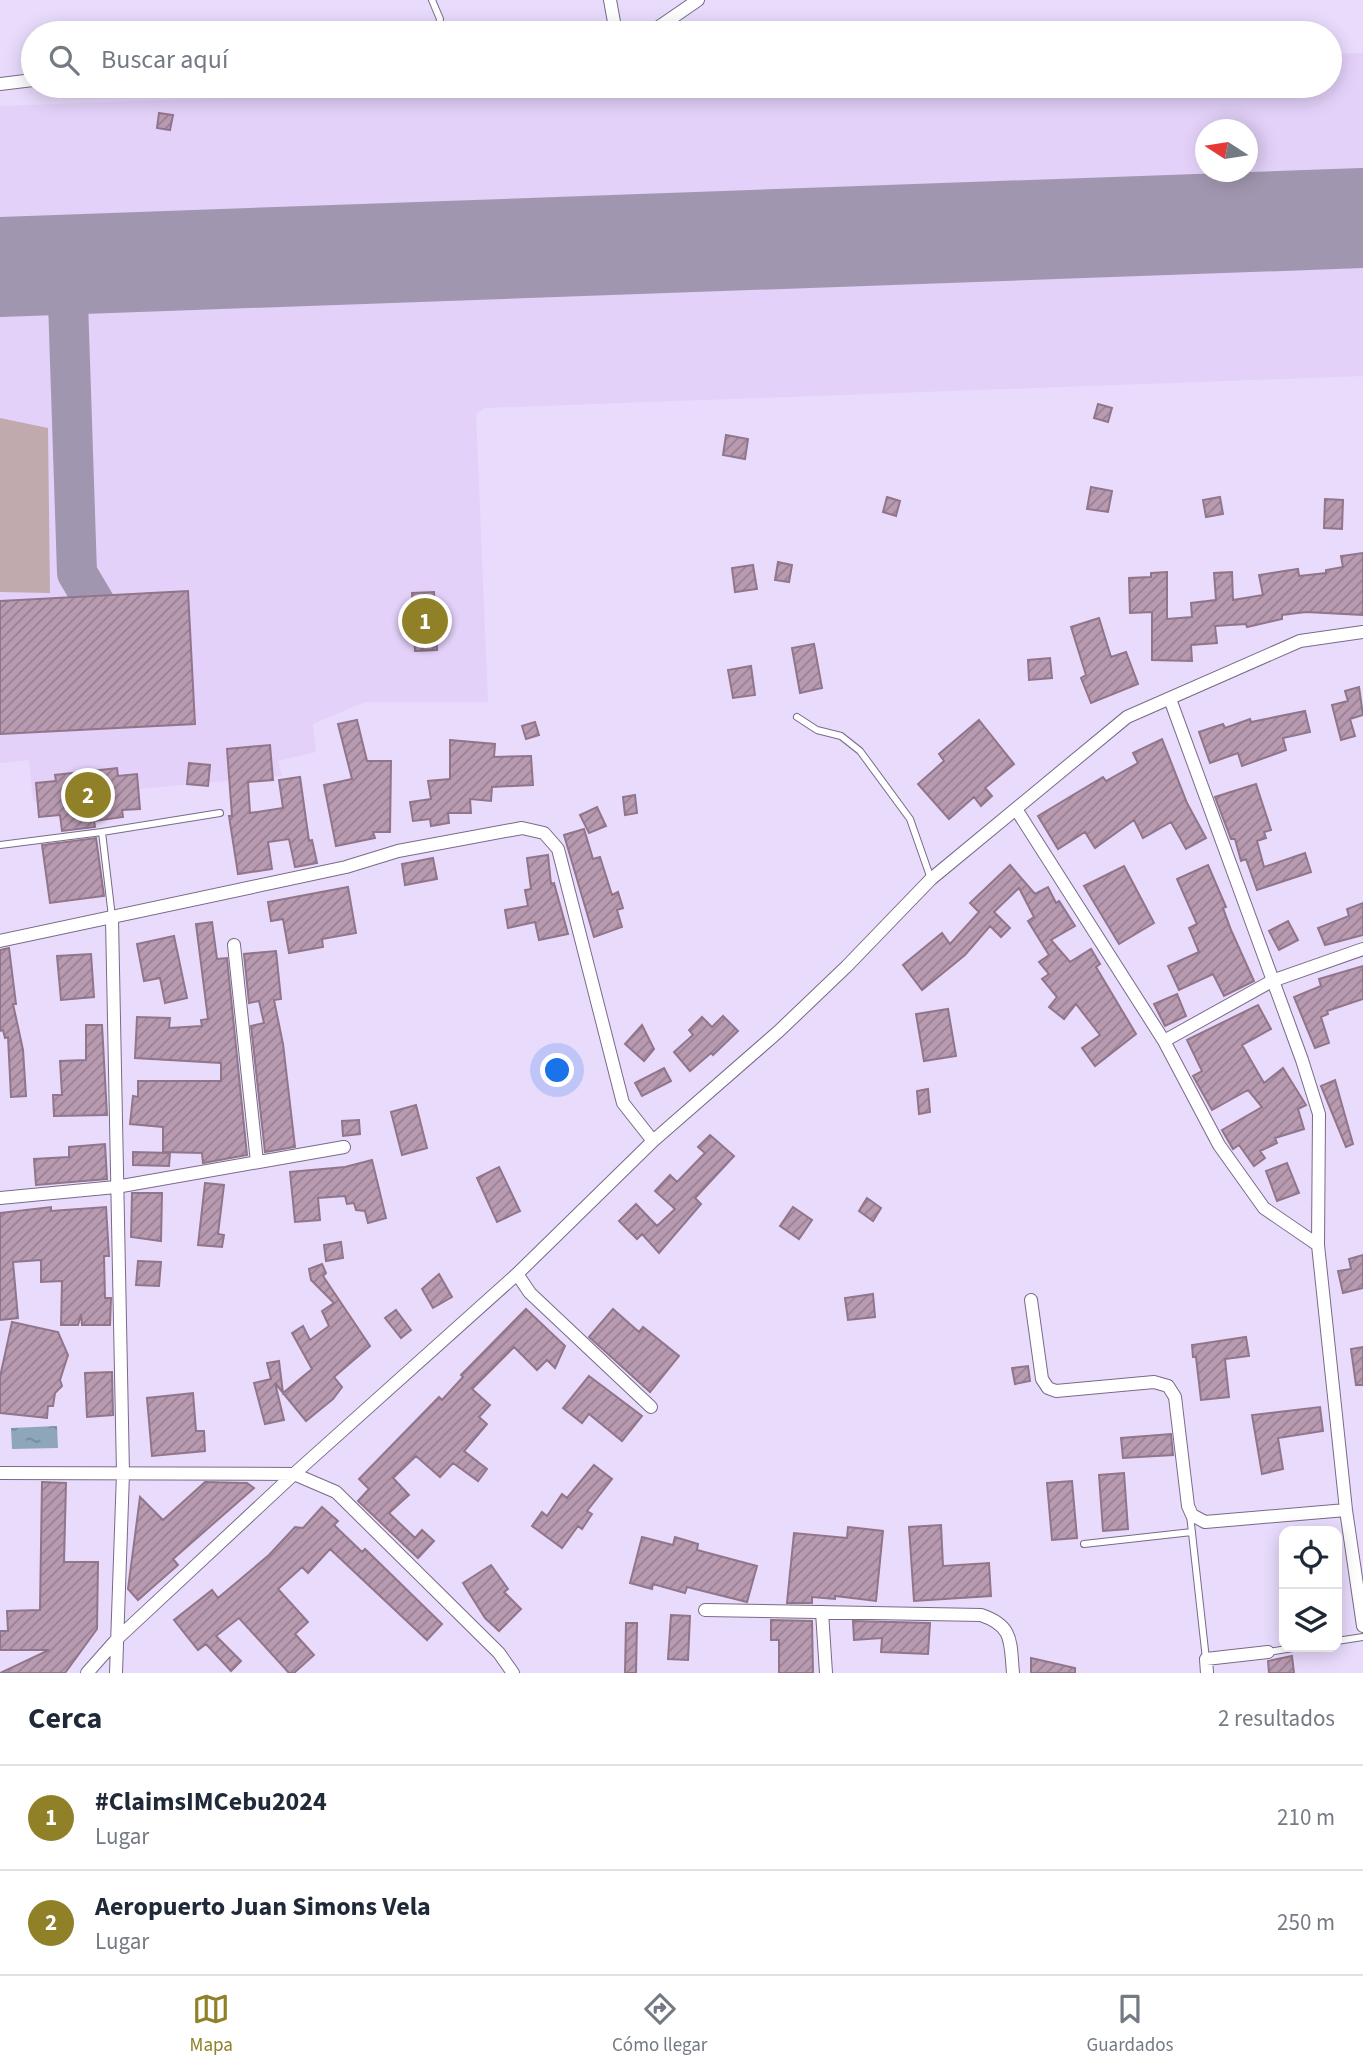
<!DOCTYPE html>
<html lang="es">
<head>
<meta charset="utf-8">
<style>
	body { margin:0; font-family:"Source Sans 3",sans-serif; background:#f6f6f7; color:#1f2937 }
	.controls { position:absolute; right:21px; bottom:21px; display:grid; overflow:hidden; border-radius:14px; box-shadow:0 4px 18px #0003 }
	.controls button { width:63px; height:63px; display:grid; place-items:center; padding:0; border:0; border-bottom:2px solid #e0e1e3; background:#fff; color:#1f2937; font:35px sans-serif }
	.compass { position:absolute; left:1195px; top:119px; width:63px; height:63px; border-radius:50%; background:#fff; box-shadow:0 4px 18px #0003; rotate:282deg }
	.you { position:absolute; left:558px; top:1071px; width:24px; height:24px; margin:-18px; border:5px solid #fff; border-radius:50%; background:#1a73e8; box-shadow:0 0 0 10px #1a73e833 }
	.badge { display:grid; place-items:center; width:46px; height:46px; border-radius:50%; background:#908027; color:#fff; font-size:23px; font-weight:700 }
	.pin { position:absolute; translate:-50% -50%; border:4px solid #fff; box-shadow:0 2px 7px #0006 }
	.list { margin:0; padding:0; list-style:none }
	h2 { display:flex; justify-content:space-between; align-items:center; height:91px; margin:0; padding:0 28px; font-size:30px }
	h2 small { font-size:23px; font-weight:400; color:#747a83 }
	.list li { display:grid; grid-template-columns:46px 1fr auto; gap:21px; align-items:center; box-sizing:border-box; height:105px; padding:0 28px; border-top:2px solid #e0e1e3 }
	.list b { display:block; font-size:26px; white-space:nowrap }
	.list p { margin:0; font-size:23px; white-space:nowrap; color:#747a83 }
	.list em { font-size:23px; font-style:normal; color:#747a83 }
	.icon { flex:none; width:38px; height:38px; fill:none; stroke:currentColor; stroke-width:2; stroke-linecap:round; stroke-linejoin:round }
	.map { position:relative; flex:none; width:1363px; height:1673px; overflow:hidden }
	.search { position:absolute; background:#fff; box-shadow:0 4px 18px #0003; left:21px; right:21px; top:21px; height:77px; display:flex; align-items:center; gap:18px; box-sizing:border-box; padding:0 24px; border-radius:38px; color:#747a83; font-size:26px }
	.sheet { height:301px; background:#fff }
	nav { display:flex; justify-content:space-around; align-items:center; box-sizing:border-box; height:98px; border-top:2px solid #e0e1e3; background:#fff; font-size:19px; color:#747a83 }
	nav a { display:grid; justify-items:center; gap:4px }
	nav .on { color:#908027 }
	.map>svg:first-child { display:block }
	.built { fill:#e3d1f9; fill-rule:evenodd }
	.green { fill:#c1aaad }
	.water { fill:url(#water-ripples) }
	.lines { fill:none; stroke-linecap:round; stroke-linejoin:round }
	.taxiway { stroke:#a196af; stroke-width:40 }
	.runway { stroke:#a196af; stroke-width:100 }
	.building { fill:url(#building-hatch); stroke:#91758a; stroke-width:2 }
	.service-casing { stroke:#786b88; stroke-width:8 }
	.minor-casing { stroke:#786b88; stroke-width:14 }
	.service { stroke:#fff; stroke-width:6 }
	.minor { stroke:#fff; stroke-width:12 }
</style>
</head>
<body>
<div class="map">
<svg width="1363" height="1673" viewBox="0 0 1363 1673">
	<defs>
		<pattern id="water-ripples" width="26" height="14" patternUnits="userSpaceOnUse" patternTransform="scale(1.75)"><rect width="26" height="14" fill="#8da6ba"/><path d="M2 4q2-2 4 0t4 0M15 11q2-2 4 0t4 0" fill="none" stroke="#748899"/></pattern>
		<pattern id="building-hatch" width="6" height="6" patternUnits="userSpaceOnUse" patternTransform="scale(1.75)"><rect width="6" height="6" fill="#b99bb1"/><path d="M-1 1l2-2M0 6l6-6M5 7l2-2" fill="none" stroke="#977f91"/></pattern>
	</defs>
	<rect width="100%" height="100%" fill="#e9dbfc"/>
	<path class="built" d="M1363 53V376L485 408 476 414 488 702H365L313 724 316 752 278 761 282 776 139 789 140 809 123 810V817L61 824 60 815 39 817 37 801H33L29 760 0 763V106L561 86H1330V54ZM1206 130H1248V172H1206Z"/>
	<path class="green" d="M0 418 48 428 50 593 0 592Z"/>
	<path class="water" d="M57 1426 58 1448 12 1449 11 1428Z"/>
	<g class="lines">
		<path class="taxiway" d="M84 264 72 281 68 301 77 573 99 610 126 638"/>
		<path class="runway" d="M0 267 1363 218"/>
	</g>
	<path class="building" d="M159 113 173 115 170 130 157 128Z
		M1098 404 1112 408 1108 422 1094 418Z
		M726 435 748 439 745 459 723 455Z
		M1091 487 1112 491 1108 512 1087 509Z
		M887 497 900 501 896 516 883 512Z
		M1220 497 1223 514 1206 517 1203 500Z
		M1325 499 1343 500 1342 529 1324 528Z
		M1363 553V615L1306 612 1282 615V619L1247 627 1246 624 1215 626 1217 643 1191 645 1192 661 1152 660V612L1130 613 1129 578 1151 577V573L1167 572V619L1192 617 1191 603 1216 600 1214 573 1232 572 1233 600 1263 595 1259 575 1298 569 1299 576 1326 573V570L1343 567 1341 556Z
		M778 562 792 565 789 582 775 580Z
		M753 565 757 589 735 592 732 568Z
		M188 591 195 724 0 734V601Z
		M434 592 437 650 415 651 412 593Z
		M1099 618 1111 657 1126 652 1138 684 1091 703 1081 678 1086 675 1071 627Z
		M814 644 822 688 800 693 792 648Z
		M1050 658 1052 678 1029 680 1028 660Z
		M751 666 755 695 733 698 728 670Z
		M1359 687 1363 715 1350 719 1355 736 1341 740 1332 705 1348 701 1345 691Z
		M1305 711 1310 732 1283 738 1286 750 1242 766 1238 753 1210 763 1199 732 1223 724 1225 728 1250 719 1251 722Z
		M357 720 367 761H391L390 832H373L375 838 336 846 324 785 352 779 338 724Z
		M979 720 1014 764 985 788 992 796 981 806 974 797 949 819 918 784 944 761 939 754Z
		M535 722 539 735 526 739 522 726Z
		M1162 739 1187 803 1206 838 1186 849 1171 822 1143 838 1134 820 1095 848 1085 832 1058 849 1038 816 1103 777 1106 781 1138 763 1133 753Z
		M450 740 495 744 494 757 531 756 533 785 492 787 491 801 470 799 471 813H448L449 823 431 826 430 819 413 821 410 802 431 799 428 781 450 779Z
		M270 745 273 780 248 782 250 813 283 808 279 780 300 777 309 841 312 840 317 863 295 867 289 839 268 842 272 869 238 874 229 816H232L227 749Z
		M189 763 210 765 208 786 187 784Z
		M117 768 118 776 137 774 140 809 122 810 123 817 94 821 95 827 62 831 60 815 39 817 36 783 56 781 55 775Z
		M1256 784 1271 830 1264 832 1266 838 1257 841 1264 867 1305 853 1311 872 1257 890 1246 859 1241 861 1235 839H1231L1215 797Z
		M635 795 637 813 625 815 623 797Z
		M597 807 606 826 589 833 580 815Z
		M584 829 593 859 600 857 612 895 618 892 623 908 617 910 622 927 594 937 564 835Z
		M96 838 104 896 50 903 42 845Z
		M548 855 551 884 554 883 568 934 539 940 535 922 508 928 505 910 528 906 525 890 531 889 527 858Z
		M433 858 437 879 405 885 402 864Z
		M1010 865 1035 894 1048 887 1056 903 1059 901 1075 926 1051 940 1070 962 1091 949 1100 964 1096 967 1136 1034 1095 1066 1082 1048 1100 1035 1076 1004 1064 1019 1049 1007 1057 997 1042 979 1049 974 1039 962 1049 955 1028 921 1034 917 1019 888 994 912 1010 928 1001 937 990 926 965 955 922 990 903 965 942 933 950 944 979 912 970 903Z
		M1208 865 1226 907 1223 908 1231 930 1254 981 1224 996 1213 974 1179 990 1168 966 1199 952 1189 928 1197 924 1177 879Z
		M1124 866 1154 923 1119 944 1084 886Z
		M348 887 356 933 322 939 323 947 289 953 283 919 271 921 268 902Z
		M1363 903V935L1325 945 1318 928 1349 916 1347 909Z
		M1288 921 1298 940 1279 950 1269 931Z
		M212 922 217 959 227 958 247 1155 203 1163 202 1153 163 1152V1127L130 1124 133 1096 138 1097V1081H221V1063L135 1058 137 1017 170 1018 169 1028 202 1026 201 1020 208 1019 196 924Z
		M174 936 187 998 165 1003 160 978 144 981 137 944Z
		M9 948 16 1004H13L23 1050 26 1096 11 1097 8 1037 5 1038 3 1030 0 1031V950Z
		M276 951 281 999 274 1000 283 1044 295 1147 265 1152 251 1026 264 1023 259 1001 249 1003 244 954Z
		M91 954 94 997 61 1000 57 956Z
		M1363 966V999L1327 1011 1328 1014 1321 1017 1329 1043 1315 1048 1294 997 1321 986 1319 979Z
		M1177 994 1186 1016 1165 1026 1154 1004Z
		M1258 1005 1271 1029 1242 1045 1264 1083 1283 1068 1306 1105 1298 1109 1304 1129 1275 1138 1277 1143 1260 1151 1265 1158 1254 1166 1239 1145 1233 1149 1222 1130 1262 1107 1248 1090 1212 1110 1193 1076 1202 1071 1187 1040Z
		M948 1009 956 1056 924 1061 916 1014Z
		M723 1016 738 1031 713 1055 711 1053 690 1071 674 1052 693 1035 689 1030 702 1017 712 1027Z
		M86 1025H102L107 1115 54 1116 53 1095H62L60 1061 86 1060Z
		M642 1025 654 1049 644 1061 625 1044Z
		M664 1068 671 1081 642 1096 635 1083Z
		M1335 1080 1353 1144 1346 1147 1321 1086Z
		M928 1089 930 1112 919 1114 917 1091Z
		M416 1105 427 1148 402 1155 391 1112Z
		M359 1120 360 1134 343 1136 342 1121Z
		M710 1135 734 1156 695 1198 701 1204 659 1253 642 1234 637 1239 619 1221 636 1204 657 1226 675 1209 655 1191 670 1175 677 1182 705 1153 698 1147Z
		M105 1144 107 1179 36 1185 34 1159 69 1157V1147Z
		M133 1152 170 1153 169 1166 133 1165Z
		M372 1160 386 1218 368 1223 365 1211 356 1210 354 1203 347 1204 345 1196 318 1198 320 1220 295 1222 290 1172 345 1167Z
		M1287 1163 1299 1193 1277 1201 1266 1171Z
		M499 1167 520 1211 497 1222 477 1178Z
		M205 1183 224 1185 218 1234 224 1235 222 1247 198 1245Z
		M132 1193H162L161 1241 131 1237Z
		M867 1198 881 1208 873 1221 859 1211Z
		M51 1207V1211L106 1207 109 1256H104L105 1298H111L110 1325H82L81 1314 78 1325H61L62 1281 41 1282V1260L13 1262 18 1318 0 1320V1213Z
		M793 1207 812 1220 799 1239 780 1226Z
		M341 1242 343 1258 326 1261 324 1245Z
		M1363 1255V1288L1343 1293 1338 1271 1351 1269 1349 1259Z
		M138 1261 161 1262 159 1286 136 1285Z
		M322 1264 326 1273 323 1276 370 1346 334 1377 342 1387 333 1399 306 1421 275 1383 284 1420 265 1424 254 1383 271 1379 267 1363 279 1361 283 1393 312 1369 292 1333 303 1326 310 1340 329 1326 322 1311 334 1303 311 1280 309 1269Z
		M439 1274 452 1297 433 1308 422 1289Z
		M873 1294 875 1317 848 1320 845 1298Z
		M526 1309 565 1346 555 1368 547 1360 537 1370 514 1347 472 1389 490 1405 479 1417 487 1424 464 1451 487 1469 478 1481 453 1463 440 1477 416 1456 393 1478 409 1495 389 1513 415 1538 422 1530 434 1541 418 1558 358 1501 369 1489 359 1479 439 1397 442 1400 463 1377 461 1375Z
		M613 1309 639 1332 643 1327 679 1356 650 1392 589 1337Z
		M396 1310 411 1330 401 1338 385 1318Z
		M12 1322 58 1332 68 1355 60 1380 62 1386 55 1393 53 1406H48L47 1418 0 1413V1377Z
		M1246 1337 1249 1356 1225 1359 1229 1397 1201 1400 1196 1357H1193L1192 1345Z
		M1363 1347V1385H1356L1351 1349Z
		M1028 1366 1030 1381 1015 1384 1012 1368Z
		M112 1372 113 1415 87 1417 85 1373Z
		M589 1376 642 1416 622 1441 589 1414 582 1423 563 1408Z
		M193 1393 196 1431H204L205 1451 152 1456 147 1398Z
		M1320 1407 1323 1431 1278 1438 1283 1469 1262 1474 1252 1415Z
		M1171 1434 1173 1455 1123 1458 1121 1438Z
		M594 1465 612 1479 587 1511 592 1514 582 1529 578 1526 562 1548 532 1526 542 1512 547 1516 562 1494 567 1498Z
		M1124 1473 1128 1529 1103 1531 1099 1475Z
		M1072 1481 1077 1538 1052 1540 1047 1483Z
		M42 1482 66 1483 64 1562H98L97 1629 65 1673H0L49 1650H0V1631H8L7 1611 40 1610Z
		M205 1482 247 1483 254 1488 173 1559 178 1565 138 1600 128 1589 140 1497 163 1520Z
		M322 1507 338 1521 334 1525 362 1552 365 1549 442 1624 427 1640 330 1549 308 1573 302 1567 278 1589 308 1622 295 1634 314 1655 294 1673H289L239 1618 216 1636 241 1661 231 1671 206 1644 198 1650 174 1620 212 1590 218 1598 269 1555 295 1527 303 1528Z
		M941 1525 943 1566 989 1563 991 1596 914 1601 909 1527Z
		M848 1527 883 1531 876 1601 835 1596V1599L812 1597V1603H787L794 1533 847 1538Z
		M642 1537 673 1545 675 1537 698 1544 697 1550 757 1566 747 1602 687 1587 685 1593 653 1584 652 1589 630 1583Z
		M491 1565 508 1589 504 1592 521 1609 499 1631 485 1618 463 1583Z
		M671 1615 690 1616 688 1660 668 1659Z
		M771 1620 812 1621 813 1673H779V1640H771Z
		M853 1621 930 1623 928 1654 881 1652 882 1638 854 1640Z
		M626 1623H637L636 1673H625Z
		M1292 1656 1294 1673H1269L1268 1661Z
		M1031 1658 1075 1668V1673H1031Z"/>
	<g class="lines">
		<g class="service-casing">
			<path id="service" d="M432 0 440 19 438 33
				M797 717 817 730 841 736 860 751 910 819 931 879
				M0 845 102 832
				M112 917 102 832 220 813
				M1190 1515 1206 1659
				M1084 1544 1192 1532
				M1337 1641 1363 1637
				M1268 1652 1299 1647"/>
		</g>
		<g class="minor-casing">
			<path id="minor" d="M610 0 616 33
				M650 33 698 0
				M0 84 33 80
				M1170 699 1302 1060 1319 1114 1318 1245
				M1016 809 1164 1041 1219 1145 1264 1208 1318 1245 1346 1510 1363 1626
				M112 919 123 1473 116 1673
				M0 941 346 867 398 851 522 828 544 833 558 849 623 1103 653 1141
				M234 945 257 1162
				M1164 1041 1272 981 1363 949
				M0 1198 116 1187 344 1147
				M517 1274 530 1293 651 1407
				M1031 1300 1042 1379 1048 1388 1056 1391 1154 1382 1168 1386 1175 1397 1188 1506 1192 1515 1205 1522 1346 1510
				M0 1473 294 1474 336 1492 499 1653 513 1673
				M705 1610 981 1615C1014 1626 1010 1642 1013 1673
				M822 1612 826 1673
				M87 1673 118 1638 294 1474 517 1274 653 1141 779 1031 847 966 931 879 1127 717 1300 641 1363 632
				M1207 1673 1206 1659 1268 1652"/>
		</g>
		<use href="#service" class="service"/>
		<use href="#minor" class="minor"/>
	</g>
</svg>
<div class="controls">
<button><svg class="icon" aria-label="locate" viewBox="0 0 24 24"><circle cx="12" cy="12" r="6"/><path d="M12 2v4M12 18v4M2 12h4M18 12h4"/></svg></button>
<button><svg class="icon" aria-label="layers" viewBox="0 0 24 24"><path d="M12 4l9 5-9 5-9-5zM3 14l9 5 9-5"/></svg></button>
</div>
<svg class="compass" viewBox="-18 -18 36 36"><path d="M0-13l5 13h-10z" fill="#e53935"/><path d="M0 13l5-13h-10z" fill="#747a83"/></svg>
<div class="you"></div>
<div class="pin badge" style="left:425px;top:621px">1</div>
<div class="pin badge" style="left:88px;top:795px">2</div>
<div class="search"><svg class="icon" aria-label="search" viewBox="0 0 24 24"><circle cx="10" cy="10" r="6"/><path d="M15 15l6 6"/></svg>Buscar aquí</div>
</div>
<section class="sheet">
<h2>Cerca<small>2 resultados</small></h2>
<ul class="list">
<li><span class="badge">1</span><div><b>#ClaimsIMCebu2024</b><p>Lugar</p></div><em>210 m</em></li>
<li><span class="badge">2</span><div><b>Aeropuerto Juan Simons Vela</b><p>Lugar</p></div><em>250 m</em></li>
</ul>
</section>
<nav>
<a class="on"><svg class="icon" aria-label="map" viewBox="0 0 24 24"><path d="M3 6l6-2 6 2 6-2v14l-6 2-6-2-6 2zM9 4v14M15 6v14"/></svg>Mapa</a>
<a><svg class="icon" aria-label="directions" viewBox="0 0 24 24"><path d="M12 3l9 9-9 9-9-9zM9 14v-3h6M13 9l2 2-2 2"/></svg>Cómo llegar</a>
<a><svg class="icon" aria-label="saved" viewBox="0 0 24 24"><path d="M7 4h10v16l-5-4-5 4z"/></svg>Guardados</a>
</nav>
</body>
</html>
